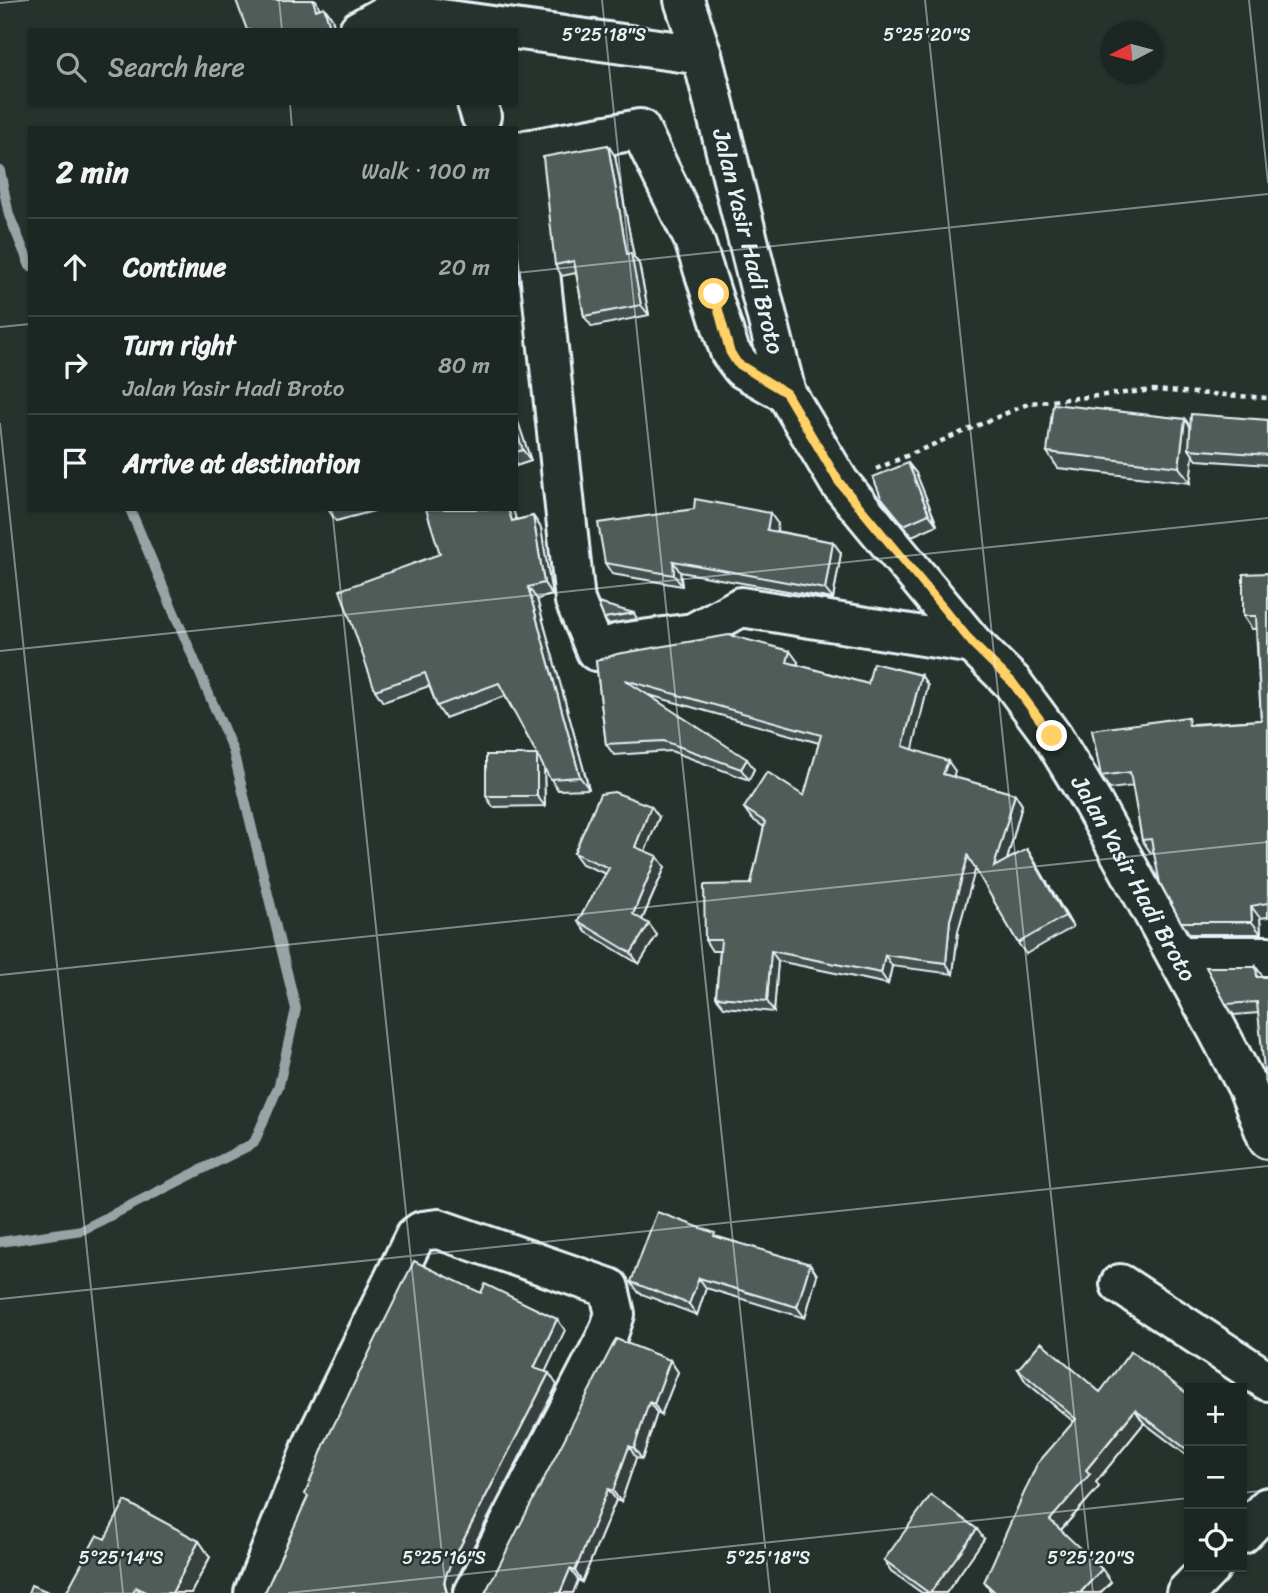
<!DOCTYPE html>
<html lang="en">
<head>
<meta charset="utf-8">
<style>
	body { margin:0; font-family:Sriracha,sans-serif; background:#252e2a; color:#f1f3f6 }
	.controls { position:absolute; right:21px; bottom:21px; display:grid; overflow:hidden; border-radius:0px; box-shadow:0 2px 5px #0004 }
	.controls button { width:63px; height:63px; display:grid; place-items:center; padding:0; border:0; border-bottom:2px solid #3a4340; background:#1c2622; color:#f1f3f6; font:35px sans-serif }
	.compass { position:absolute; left:1100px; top:21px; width:63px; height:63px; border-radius:50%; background:#1c2622; box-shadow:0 2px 5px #0004; rotate:264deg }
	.stop { position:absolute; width:21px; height:21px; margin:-16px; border:5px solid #ffd166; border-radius:50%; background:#fff }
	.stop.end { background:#ffd166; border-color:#fff; box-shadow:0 2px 7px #0008 }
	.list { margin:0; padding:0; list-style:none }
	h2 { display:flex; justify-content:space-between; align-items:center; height:91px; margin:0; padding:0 28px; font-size:30px }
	h2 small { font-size:23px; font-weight:400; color:#a0a5a5 }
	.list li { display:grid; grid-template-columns:46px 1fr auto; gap:21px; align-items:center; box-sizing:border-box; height:98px; padding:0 28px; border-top:2px solid #3a4340 }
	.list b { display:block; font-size:26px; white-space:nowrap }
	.list p { margin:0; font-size:23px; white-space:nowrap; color:#a0a5a5 }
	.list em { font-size:23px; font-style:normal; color:#a0a5a5 }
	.icon { flex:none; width:38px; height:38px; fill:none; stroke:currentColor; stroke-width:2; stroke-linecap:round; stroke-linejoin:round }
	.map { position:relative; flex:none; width:1268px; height:1593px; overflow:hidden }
	.search { position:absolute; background:#1c2622; box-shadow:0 2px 5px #0004; left:28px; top:28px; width:490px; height:77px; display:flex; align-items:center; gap:18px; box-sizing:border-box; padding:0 24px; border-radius:0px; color:#a0a5a5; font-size:26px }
	.panel { position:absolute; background:#1c2622; box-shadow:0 2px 5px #0004; left:28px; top:126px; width:490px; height:385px; border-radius:0px }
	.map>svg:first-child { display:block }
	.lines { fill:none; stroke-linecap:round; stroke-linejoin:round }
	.stream { stroke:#98a3a5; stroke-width:10 }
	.minor-casing { stroke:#e8f1f8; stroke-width:44 }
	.path { stroke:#e8f1f8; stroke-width:4.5; stroke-dasharray:5 5; stroke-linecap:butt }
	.minor { stroke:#26332d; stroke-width:38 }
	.wall { fill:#454f4d; stroke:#e8f1f8; stroke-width:2 }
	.shaded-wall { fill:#38403e; stroke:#e8f1f8; stroke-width:2 }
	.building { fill:#505c59; stroke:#e8f1f8; stroke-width:2 }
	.route { stroke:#ffd166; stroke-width:9 }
	.ticks { fill:none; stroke:#e8f1f8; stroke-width:2; stroke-opacity:0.45 }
	.labels { text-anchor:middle; stroke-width:5; stroke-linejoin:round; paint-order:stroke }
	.street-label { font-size:24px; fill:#e8f1f8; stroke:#26332d }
	.ticks-label { font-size:18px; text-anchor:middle; fill:#e8f1f8; stroke:#26332d; stroke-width:5; stroke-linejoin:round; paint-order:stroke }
</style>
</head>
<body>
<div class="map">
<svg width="1268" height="1593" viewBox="0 0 1268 1593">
	<rect width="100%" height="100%" fill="#26332d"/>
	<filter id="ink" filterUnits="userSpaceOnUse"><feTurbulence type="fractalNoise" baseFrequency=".0143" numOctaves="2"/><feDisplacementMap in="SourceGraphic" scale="14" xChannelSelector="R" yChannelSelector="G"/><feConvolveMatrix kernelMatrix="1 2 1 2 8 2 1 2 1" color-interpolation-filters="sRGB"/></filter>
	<g filter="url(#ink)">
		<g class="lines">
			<path class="stream" d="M0 171 9 215 30 266
				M0 1242 82 1230 254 1143 279 1085 296 1009 233 751 130 509"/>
			<g class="minor-casing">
				<g id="minor">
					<path id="s1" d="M684 0 702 55 786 393 839 482 973 644 1012 682 1052 736 1092 802 1217 1029 1248 1088 1268 1139"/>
					<path d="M359 30 391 12 702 55"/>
					<path d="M477 103 481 116"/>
					<path d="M786 393 742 368 730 352 694 240 640 129 527 150 575 601 596 651 620 643 693 633 741 607 973 644"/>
					<path d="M1177 956H1268"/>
					<path d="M1120 1284 1268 1381"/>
					<path d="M1242 1534 1268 1507"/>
					<path d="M254 1593 313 1445 415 1236 422 1231 438 1229 609 1288 615 1314 608 1334 474 1593"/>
					<path d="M1186 1593 1211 1567"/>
				</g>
			</g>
			<path class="path" d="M876 469 1030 403 1153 390 1268 398"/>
			<use href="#minor" class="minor"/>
		</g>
		<path class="wall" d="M615 156 634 257 639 264 649 315 592 327 584 316 576 273 562 276 555 265Z
			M516 416 531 461 516 466Z
			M1185 419 1190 427 1268 420V465L1197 460 1193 455 1190 483 1058 468 1047 452Z
			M908 463 916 473 937 525 912 536 881 497Z
			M328 509H381L336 521Z
			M533 516 541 528 552 595 537 599 589 789 558 790 544 768 545 806 493 807 486 796 540 759 505 696 445 718 437 706 429 686 383 702 375 690 440 554 516 520Z
			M778 524 776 531 833 542 841 553 833 599 680 572 682 586 612 574 605 563Z
			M1268 573V917L1260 918 1261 934H1190L1181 922 1154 852 1151 853 1142 840 1133 786 1110 789 1101 776 1193 724 1261 720 1256 629H1252L1243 616Z
			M634 613 637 619 608 624 604 618Z
			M596 661 798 662 797 665 868 684 921 675 928 686 912 749 955 771 953 777 1015 794 1022 805 1007 860 1027 849 1034 860 1073 927 1026 954 1018 943 975 868 958 931 953 974 892 966 888 984 778 961 774 1012 724 1007 716 997 720 951H712L705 940 751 884 764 827 752 819 744 808 804 796 819 743 649 695 754 769 749 780 671 751 614 755 606 744Z
			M659 817 645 851 665 867 642 920 657 935 639 964 586 932 578 921 606 874 582 864 574 853Z
			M1256 967 1258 1013 1234 1015 1226 1004Z
			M718 1237 810 1264 817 1275 805 1318 706 1288 697 1315 639 1293 631 1282Z
			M670 1360 678 1372 661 1415 657 1413 642 1459 636 1458 621 1502 616 1500 582 1582 578 1580 573 1593H485Z
			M1018 1369 1100 1392 1189 1395V1457L1144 1423 1096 1482 1099 1487 1060 1531 1111 1582 1100 1593H992L984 1582 1074 1422 1026 1382Z
			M105 1539 199 1541 210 1557 191 1593H66Z
			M984 1539 946 1593H922L891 1571 884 1560Z"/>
		<path class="shaded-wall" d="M313 0H316L324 20 316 10Z
			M324 7 332 18 335 30H331Z
			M608 145 615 156 634 257 639 264 649 315 641 305 627 254Z
			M516 256 519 283 516 279Z
			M516 416 531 461 523 450 516 430Z
			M1185 419 1196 435 1189 449 1193 455 1190 483 1179 467Z
			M908 463 916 473 937 525 929 514Z
			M508 509H513L520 533 512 521Z
			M770 513 778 524 775 541 767 530Z
			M533 516 541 528 552 595 544 583Z
			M833 542 841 553 833 599 825 589Z
			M673 561 680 572 682 586 674 575Z
			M528 587 537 599 589 789 580 777Z
			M790 651 798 662 795 673 787 662Z
			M921 675 928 686 911 757 903 746Z
			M537 755 544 766 545 806 537 796Z
			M747 759 754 769 749 780 741 769Z
			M948 761 955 771 951 785 943 774Z
			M1015 794 1022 805 1002 878 994 867Z
			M651 806 659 817 643 857 635 847Z
			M1027 849 1034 860 1073 927 1065 916Z
			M657 856 665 867 640 924 633 914Z
			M968 856 976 867 958 931 953 974 946 963 950 920Z
			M1251 906 1260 918 1261 934 1252 922Z
			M649 924 657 935 639 964 631 953Z
			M771 951 778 961 774 1012 767 1001Z
			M885 955 892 966 888 984 881 973Z
			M1256 967 1264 978 1257 977Z
			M810 1264 817 1275 805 1318 797 1307Z
			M699 1278 706 1288 697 1315 689 1304Z
			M557 1319 565 1330 542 1379 534 1368Z
			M670 1360 678 1372 661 1415 654 1404Z
			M549 1373 557 1385 454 1584 452 1593H447L444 1582 447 1572Z
			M649 1402 657 1413 642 1459 634 1448Z
			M1135 1410 1144 1423 1096 1482 1099 1487 1058 1533 1050 1520 1086 1470Z
			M629 1446 636 1458 621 1502 613 1491Z
			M608 1489 616 1500 582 1582 575 1571Z
			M977 1529 984 1539 946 1593H930Z
			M199 1541 210 1557 191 1593H172Z
			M570 1569 578 1580 573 1593H560Z
			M1102 1569 1111 1582 1100 1593H1080Z
			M136 1587 140 1593H133Z"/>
		<path class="building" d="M236 0H313L316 10 324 7 331 30H247Z
			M608 145 627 254 631 253 641 305 584 316 574 261 555 265 543 157Z
			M1053 404 1185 419 1179 467 1047 452Z
			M1191 414 1268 420V455L1189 449Z
			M516 430 523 450 516 452Z
			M908 463 929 514 904 525 881 497 873 477Z
			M695 499 770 513 767 530 833 542 825 589 673 561 674 575 605 563 598 523 694 509Z
			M426 509H508L512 521 533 516 544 583 528 587 580 777 550 779 499 683 437 706 425 673 375 690 340 590 440 554Z
			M1268 573V903L1251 906 1252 922H1181L1160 883 1151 839 1142 840 1130 772 1101 776 1092 730 1188 717 1189 725 1261 720 1256 616H1243V574Z
			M598 603 634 613 604 618Z
			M729 635 790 651 787 662 868 684 873 663 921 675 903 746 948 761 943 774 1015 794 994 867 1027 849 1065 916 1018 943 968 856 950 920 946 963 885 955 881 973 771 951 767 1001 716 997 721 940H705L704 885 751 884 765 822 744 808 767 772 804 796 821 735 625 680 747 759 741 769 664 741 606 744 596 661 617 654Z
			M486 755H537V796H486Z
			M614 792 651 806 635 847 657 856 633 914 649 924 631 953 578 921 609 868 574 853 600 794Z
			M1206 967H1256L1257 977H1268V1088L1265 1080 1257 1002 1226 1004Z
			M657 1212 715 1233 714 1236 810 1264 797 1307 699 1278 689 1304 631 1282Z
			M414 1261 481 1293 485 1284 557 1319 534 1368 549 1373 447 1572 444 1582 447 1593H263L266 1590 308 1496 305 1494 325 1443Z
			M616 1339 670 1360 654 1404 649 1402 634 1448 629 1446 613 1491 608 1489 575 1571 570 1569 560 1593H485Z
			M1041 1342 1100 1392 1131 1351 1189 1395V1451L1135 1410 1086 1470 1090 1474 1050 1520 1102 1569 1080 1593H996L984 1582 1037 1464 1076 1419 1018 1369Z
			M931 1495 977 1529 930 1593H929L884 1560Z
			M125 1501 199 1541 172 1593H147L136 1587 133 1593H66L97 1535 105 1539Z
			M31 1585 51 1593H28Z"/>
	</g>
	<g class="lines" filter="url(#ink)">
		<path class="route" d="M714 294 730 352 737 363 786 393 839 482 973 644 1012 682 1052 736"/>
	</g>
	<path class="ticks" d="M279 0 282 30M602 0 770 1593M925 0 1093 1593M1249 0 1268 183M0 3 29 0M290 103 292 128M516 273 1268 194M0 327 30 324M0 423 123 1593M332 509 446 1593M0 651 1268 518M0 975 1268 842M0 1299 1268 1166M1242 1493 1268 1490M288 1593 1189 1498"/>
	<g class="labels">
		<g class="street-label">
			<text dy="8" stroke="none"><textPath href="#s1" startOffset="250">Jalan Yasir Hadi Broto</textPath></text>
			<text dy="8" stroke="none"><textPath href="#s1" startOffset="1006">Jalan Yasir Hadi Broto</textPath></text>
		</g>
	</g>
	<g class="ticks-label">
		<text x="604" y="41">5°25'18"S</text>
		<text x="927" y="41">5°25'20"S</text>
		<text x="121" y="1564">5°25'14"S</text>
		<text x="444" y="1564">5°25'16"S</text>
		<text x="768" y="1564">5°25'18"S</text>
		<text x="1091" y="1564">5°25'20"S</text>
	</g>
</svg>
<div class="controls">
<button>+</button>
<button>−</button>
<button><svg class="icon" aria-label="locate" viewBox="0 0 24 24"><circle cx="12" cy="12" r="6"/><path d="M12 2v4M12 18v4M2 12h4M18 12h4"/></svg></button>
</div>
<svg class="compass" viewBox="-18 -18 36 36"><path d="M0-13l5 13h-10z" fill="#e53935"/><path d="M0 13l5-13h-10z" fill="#a0a5a5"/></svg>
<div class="stop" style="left:714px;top:294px"></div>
<div class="stop end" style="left:1052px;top:736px"></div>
<div class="search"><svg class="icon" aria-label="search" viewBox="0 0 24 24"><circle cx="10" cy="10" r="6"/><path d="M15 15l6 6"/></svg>Search here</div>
<section class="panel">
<h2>2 min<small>Walk · 100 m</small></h2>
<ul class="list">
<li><svg class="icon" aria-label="ahead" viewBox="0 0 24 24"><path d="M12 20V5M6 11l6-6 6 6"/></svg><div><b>Continue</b></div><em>20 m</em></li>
<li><svg class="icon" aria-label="right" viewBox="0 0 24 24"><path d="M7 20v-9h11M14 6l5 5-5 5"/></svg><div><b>Turn right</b><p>Jalan Yasir Hadi Broto</p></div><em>80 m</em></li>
<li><svg class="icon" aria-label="arrive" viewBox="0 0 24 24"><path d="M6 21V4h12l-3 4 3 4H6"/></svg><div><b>Arrive at destination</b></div></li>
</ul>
</section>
</div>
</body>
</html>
